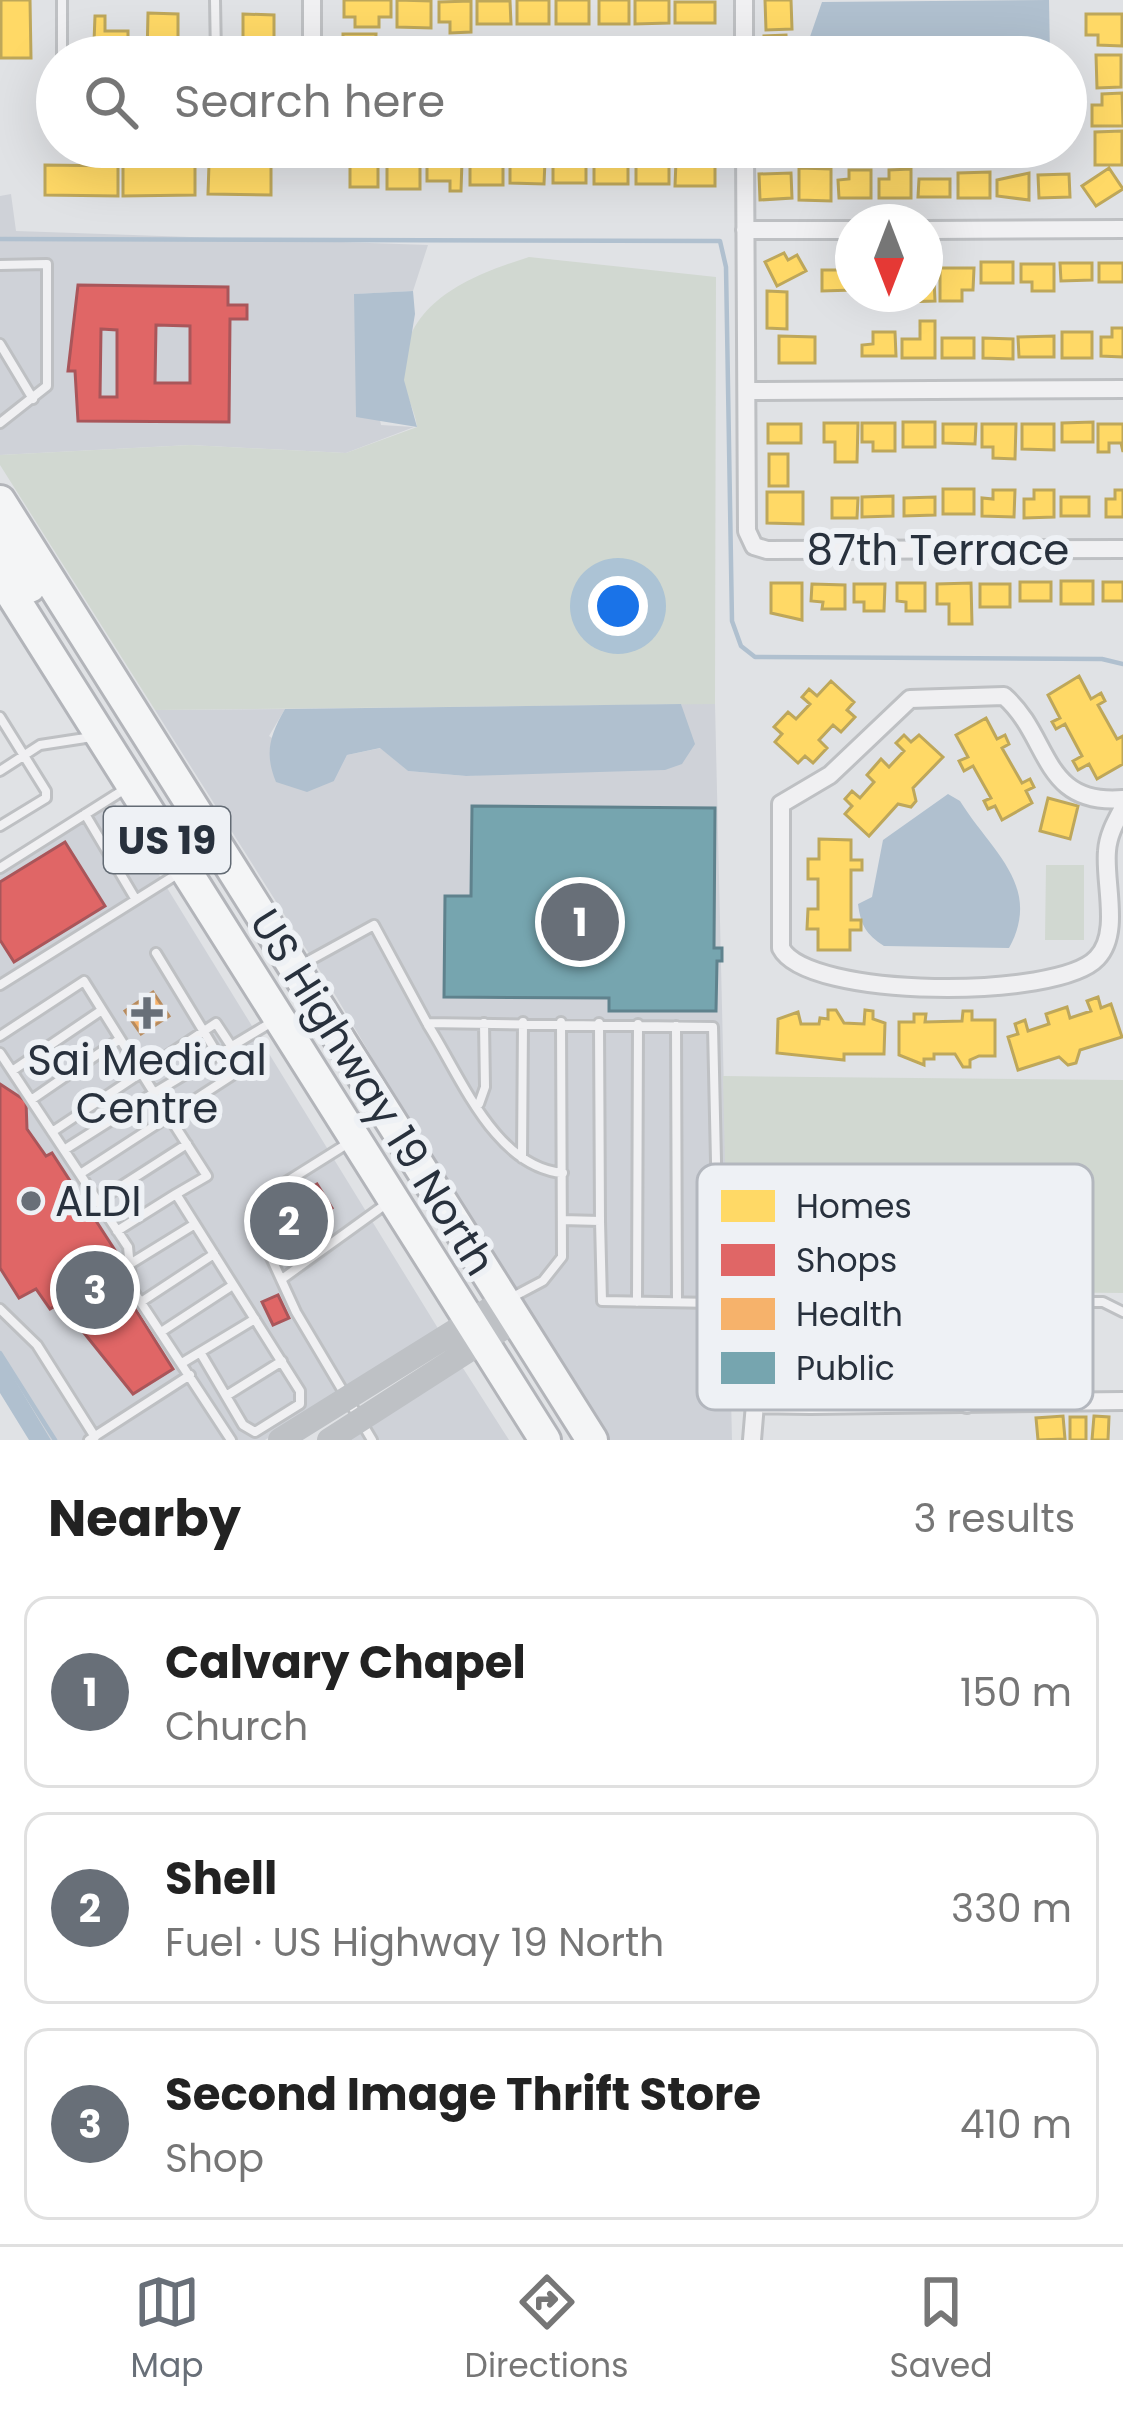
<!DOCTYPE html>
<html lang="en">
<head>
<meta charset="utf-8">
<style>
	body { margin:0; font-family:Poppins,sans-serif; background:#f2f2f2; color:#222 }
	.compass { position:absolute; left:835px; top:204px; width:108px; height:108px; border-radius:50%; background:#fff; box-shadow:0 12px 48px #0002; rotate:180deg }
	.you { position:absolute; left:618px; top:606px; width:42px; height:42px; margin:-30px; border:9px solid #fff; border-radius:50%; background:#1a73e8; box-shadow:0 0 0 18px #1a73e833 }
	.badge { display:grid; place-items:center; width:78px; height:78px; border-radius:50%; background:#686f78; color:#fff; font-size:39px; font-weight:700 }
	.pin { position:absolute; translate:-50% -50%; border:6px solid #fff; box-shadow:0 3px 12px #0006 }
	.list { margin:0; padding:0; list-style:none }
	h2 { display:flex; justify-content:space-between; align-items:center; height:156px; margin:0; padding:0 48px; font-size:51px }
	h2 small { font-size:39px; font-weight:400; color:#767676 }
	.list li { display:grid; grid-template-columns:78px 1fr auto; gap:36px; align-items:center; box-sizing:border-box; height:192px; margin:0 24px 24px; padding:0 24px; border:3px solid #e0e0e0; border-radius:24px }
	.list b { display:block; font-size:45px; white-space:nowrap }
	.list p { margin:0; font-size:39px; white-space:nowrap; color:#767676 }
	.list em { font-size:39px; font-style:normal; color:#767676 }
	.icon { flex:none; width:66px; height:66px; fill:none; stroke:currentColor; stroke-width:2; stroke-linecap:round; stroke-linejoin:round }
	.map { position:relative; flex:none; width:1123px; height:1440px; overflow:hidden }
	.search { position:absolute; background:#fff; box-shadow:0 12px 48px #0002; left:36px; right:36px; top:36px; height:132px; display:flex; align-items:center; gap:30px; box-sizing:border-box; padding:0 42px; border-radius:66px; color:#767676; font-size:45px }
	.sheet { height:804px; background:#fff }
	nav { display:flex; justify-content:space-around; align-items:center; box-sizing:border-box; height:168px; border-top:3px solid #e0e0e0; background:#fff; font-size:33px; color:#767676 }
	nav a { display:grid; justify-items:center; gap:6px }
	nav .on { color:#686f78 }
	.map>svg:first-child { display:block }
	.built { fill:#cfd2d8 }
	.green { fill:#d1d8d1 }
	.water { fill:#b0c0cf }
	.homes { fill:#ffd966; stroke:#bea75a; stroke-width:3 }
	.shops { fill:#e06666; stroke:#a9565a; stroke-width:3; fill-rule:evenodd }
	.health { fill:#f6b26b; stroke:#b88b5d; stroke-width:3 }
	.public { fill:#76a5af; stroke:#5f828d; stroke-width:3 }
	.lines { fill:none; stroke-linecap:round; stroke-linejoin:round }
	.stream { stroke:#b0c0cf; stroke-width:4.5 }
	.lane-casing { stroke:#bec0c3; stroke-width:14 }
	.street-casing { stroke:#bec0c3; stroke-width:22 }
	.highway-casing { stroke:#b3b5ba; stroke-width:36 }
	.lane { stroke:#f0f0f2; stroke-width:8 }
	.street { stroke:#f0f0f2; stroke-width:16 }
	.secondary { stroke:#bec1c5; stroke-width:24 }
	.highway { stroke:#f4f5f6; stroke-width:30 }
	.poi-dot { fill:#686f78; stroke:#eef1f5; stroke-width:4.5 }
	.labels { text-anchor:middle; stroke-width:12; stroke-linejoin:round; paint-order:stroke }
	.shield { fill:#eef1f5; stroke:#636b74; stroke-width:3 }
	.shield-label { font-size:39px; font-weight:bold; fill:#28313d }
	.street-label { font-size:42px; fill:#28313d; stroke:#eef1f5 }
	.poi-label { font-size:42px; fill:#28313d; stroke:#eef1f5 }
	.key { fill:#eef1f5; stroke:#b3b7be; stroke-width:3 }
	.key-label { font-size:33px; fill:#28313d }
</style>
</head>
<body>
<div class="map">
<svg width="1123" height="1440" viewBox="0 0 1123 1440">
	<rect width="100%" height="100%" fill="#e0e2e5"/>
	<path class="built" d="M11 194 16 231 428 245 413 291 355 294 381 425 414 427 346 453 190 445 0 455V196Z
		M681 704H715L732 1440H610L462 1210 337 998 155 710 285 709 269 736 334 781 347 755 381 748 408 771 466 776 527 772 685 724Z
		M113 800 439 1330 265 1440H51L0 1355V866Z
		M461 1365 509 1440H344Z"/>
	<path class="green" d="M529 257 716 277 715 704 155 710 0 465V455L190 445 346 453 417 427C415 410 406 397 404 381 397 304 470 276 529 257Z
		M1046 865H1084V940H1045Z
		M723 1076 1123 1080V1293L728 1289Z"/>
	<path class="water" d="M1049 0 1050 57H803L822 2Z
		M413 291 415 314 404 380 417 427 356 417 354 294Z
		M681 704 695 744 682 764 665 770 466 776 408 771 380 748 347 755 334 781 307 792 276 782C264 753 270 735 285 709Z
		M948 794 960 801C991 851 1043 886 1009 948L884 946C866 934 861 926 858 904L872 897 883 840Z
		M0 1355 51 1440H29L0 1393Z"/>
	<path class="homes" d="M1 0H30L31 58H1Z
		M344 0H391V17H379V27H355V17H344Z
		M397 0 431 1V28L397 27Z
		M517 0H549V24H517Z
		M556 0H589V24H556Z
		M599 0H629V24H599Z
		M635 0H669V23L635 24Z
		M765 0H791L792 29 766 30Z
		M471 1V32L450 33V22H439V2Z
		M477 1H510L511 24H477Z
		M675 2H715V23H675Z
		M148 13 178 14V57H147Z
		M243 14 274 15V57H243Z
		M1086 14H1122V46L1098 45V35H1086Z
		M95 16H105V31H128V43L94 42Z
		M343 34H376L375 57H343Z
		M786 35 787 57H765L764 36Z
		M1096 55H1121V87L1097 88Z
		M1122 93 1123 126H1092V105H1102V94Z
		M1122 131V165H1095V132Z
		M470 160H503V185H470Z
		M427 161H462L461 191H450V181H427Z
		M510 161H545L544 184 510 183Z
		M553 161H586V183H553Z
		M594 161H628V184H594Z
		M676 161H715V186H675Z
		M350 162H378V187H350Z
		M387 162H420V189H387Z
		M636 162H669V184H636Z
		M209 164 271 165V195L208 194Z
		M45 165 118 166V196L45 195Z
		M123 165H195V195L123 196Z
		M799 168 831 169V201L799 200Z
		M1109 168 1123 189 1096 206 1082 186Z
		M911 169V198H879V179H889V170Z
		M849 170H871V198H839L838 180 849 179Z
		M990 172V198H958V173Z
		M791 173 792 198 760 200 759 174Z
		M1029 173V200L997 196V180Z
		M1069 174 1070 197 1039 198 1038 175Z
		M919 179H950V197H918Z
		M784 253 788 260 797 255 806 271 777 286 765 262Z
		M933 257 935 301 902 302V294H925V258Z
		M981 262H1013V283H981Z
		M1060 263H1092V280L1061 281Z
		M1099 263H1123V282H1099Z
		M1021 264H1054V291H1032V282H1021Z
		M940 268H974L973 290H962V301H940Z
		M822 270H853V290L822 291Z
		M767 291 787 292V329L767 328Z
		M920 321H935V358H902V339H920Z
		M1112 328H1123V357L1101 356V337H1112Z
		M873 332H895L896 356H862V345L873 344Z
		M1062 332H1092V358H1062Z
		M779 336 815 337V363H779Z
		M1054 336V357H1019L1018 337Z
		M942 338H974V358H942Z
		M983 338 1013 339V359L983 358Z
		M903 422H935V447H903Z
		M1093 422V442H1062V423Z
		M824 423H858L857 462H835V442H824Z
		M862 423H895V451H873V442H862Z
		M768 424H801V443H768Z
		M943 424H976L975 444 943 443Z
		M982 424H1016L1015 459 993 458V447H982Z
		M1022 424H1054V450L1022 449Z
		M1098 424H1123V452L1121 443H1109V452H1098Z
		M769 454H788V486H769Z
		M943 489H974V514H943Z
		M993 490H1015L1014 517 982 516V498L993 499Z
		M1034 490H1054V517L1024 518V499H1034Z
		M1115 490H1123V517H1106V499H1115Z
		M767 492H803V524L767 523Z
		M893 496V516L862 517V497Z
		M935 497V515L904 516V498Z
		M1061 497H1089V516H1061Z
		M832 498H858L857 518H832Z
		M1061 581H1093V604H1061Z
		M1020 582H1051V601H1020Z
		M1103 582H1123V601H1103Z
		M771 583H802V620L771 613Z
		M897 583H925V611H906V602L897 601Z
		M971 583 972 624H949V604H937V584Z
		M812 584 845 585V609H822L823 602 811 601Z
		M854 584H885L884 611H864V602H854Z
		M980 584H1010V607H980Z
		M1079 676 1091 699 1101 693 1105 701 1098 705 1117 739 1123 736V764L1097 779 1089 764 1078 770 1073 761 1082 756 1065 724 1056 729 1052 722 1060 718 1048 695Z
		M831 681 854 702 847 710 855 717 841 732 833 725 819 740 827 748 813 763 805 756 798 763 775 742 782 734 774 727 788 712 796 719 810 704 802 697 809 689 817 696Z
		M986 718 997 739 1005 735 1009 744 1002 748 1022 783 1030 779 1034 787 1026 791 1032 803 1002 820 995 806 988 809 984 801 991 798 973 766 964 771 959 761 968 757 956 735Z
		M904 735 911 742 919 735 943 757 913 788 916 801 911 807 898 804 869 836 845 814 852 806 845 799 852 791 860 798 874 782 867 775 881 759 889 767 904 751 896 743Z
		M1048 798 1078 806 1070 839 1040 831Z
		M819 839 851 840V860H862V870H851V920H861V930H850V950H818V929H807L808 909H818V879H808V859H819Z
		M1098 997 1101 1008 1111 1004 1122 1037 1080 1050 1076 1063 1068 1065 1059 1057 1018 1070 1008 1037 1018 1034 1015 1024 1025 1020 1028 1031 1049 1024 1046 1014 1067 1007 1070 1018 1091 1011 1087 1001Z
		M828 1010H836L844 1023 864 1024 865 1010 873 1011V1019L885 1023 884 1054H844V1060L777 1053 778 1019 798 1012 801 1024H819L820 1018 828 1019Z
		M963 1011H972V1020H995V1056H979L970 1060V1067H963L955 1054H934V1059H924V1065L899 1055V1022H914V1014H926L925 1022 962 1021Z
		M1063 1416 1065 1439 1038 1440 1036 1418Z
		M1094 1416 1109 1417 1108 1440H1092Z
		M1070 1417H1086V1440H1070Z"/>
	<path class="shops" d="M78 285 228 287V305H247V319H230L229 422 78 421 75 371H68ZM156 325 190 326V383H155ZM101 329 117 330V397H100Z
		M65 842 105 906 14 962 0 940V882Z
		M0 1084 26 1101 27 1129 46 1156 52 1153 122 1261 110 1269 173 1369 133 1394 60 1303 50 1309 36 1289 19 1298 0 1268Z
		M317 1184 332 1208 304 1226 315 1244 290 1260 263 1216Z
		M278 1295 289 1318 273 1325 262 1302Z"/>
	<path class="health" d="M153 992 169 1016 141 1034 125 1011Z"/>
	<path class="public" d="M472 806 715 808 714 948H722V961H717L716 1011H609V998L444 997 445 896H471Z"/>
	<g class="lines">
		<path class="stream" d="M0 239 720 241 726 267 732 621 741 646 755 657 1102 659 1123 664
			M0 1353 55 1440"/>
		<g class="lane-casing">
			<path id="lane" d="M62 0V57
				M215 0 216 57
				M0 265 47 264V386L0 423
				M0 344 33 399
				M0 717 46 791V798L0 826
				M0 771 40 745 92 737
				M85 814 136 900
				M0 868 125 789
				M156 953 218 1055
				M303 964 374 925 427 1023 713 1027 719 1295 808 1302H1103L1123 1312
				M0 985 179 873
				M599 1023 600 1221
				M428 1025C461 1077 495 1167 563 1173
				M676 1026 677 1302
				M0 1036 84 981 154 1093 64 1150
				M0 1053 128 1247 132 1289 231 1440
				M12 1071 102 1010
				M31 1100 120 1039
				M479 1104 485 1087 484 1023
				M52 1132 216 1023 245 1067 80 1174
				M350 1142 259 1199 251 1214 296 1312 372 1440
				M522 1158 523 1022
				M98 1201 187 1144
				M562 1220 600 1221 602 1301 715 1303 719 1295
				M117 1231 176 1194
				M130 1264 195 1224
				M282 1279 386 1204
				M509 1299 543 1281 562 1257 561 1022
				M141 1302 214 1254
				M637 1302 638 1024
				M0 1309 37 1345 95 1437
				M161 1332 233 1285
				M200 1352 243 1425 255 1432 300 1404V1391L176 1194 207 1176 154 1093 272 1022
				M182 1363 255 1319
				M226 1396 282 1361
				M89 1440 190 1375"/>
		</g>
		<g class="street-casing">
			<path id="street" d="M312 0V57
				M744 0V57
				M745 147 747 531 754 546 767 550 1123 549
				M745 230H853
				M925 230 1123 229
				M747 391 1123 389
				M1123 799C1041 806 1051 737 1004 696L910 699 830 775 781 804V948C807 999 1058 1000 1097 958 1121 933 1104 883 1107 851 1108 835 1116 821 1123 808
				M1050 1301 1052 1402
				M888 1303 890 1404
				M967 1404 968 1302
				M810 1405 1123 1401
				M752 1440 755 1404 810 1405 808 1302"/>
		</g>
		<g class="highway-casing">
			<path id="highway" d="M0 501 592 1440
				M0 541 30 587
				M0 576 545 1440"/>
		</g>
		<use href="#lane" class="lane"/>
		<use href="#street" class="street"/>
		<path class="secondary" d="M280 1440 503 1301
			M329 1440 516 1320"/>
		<use href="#highway" class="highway"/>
	</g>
	<g class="poi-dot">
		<path d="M141 995h12v12h12v12h-12v12h-12v-12h-12v-12h12z"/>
		<circle cx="31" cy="1201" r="12"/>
	</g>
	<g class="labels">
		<rect class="shield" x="104" y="807" width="126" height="66" rx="9"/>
		<g class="shield-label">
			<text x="167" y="854">US 19</text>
		</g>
		<g class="street-label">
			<text x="938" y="565">87th Terrace</text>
			<text transform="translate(373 1092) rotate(58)" y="15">US Highway 19 North</text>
		</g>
		<g class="poi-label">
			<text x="147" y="1075">Sai Medical<tspan x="147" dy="48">Centre</tspan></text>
			<text x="55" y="1216" text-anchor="start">ALDI</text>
		</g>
	</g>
	<rect x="697" y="1164" width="396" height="246" rx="18" class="key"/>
	<rect x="721" y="1190" width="54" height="32" fill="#ffd966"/>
	<rect x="721" y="1244" width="54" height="32" fill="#e06666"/>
	<rect x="721" y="1298" width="54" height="32" fill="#f6b26b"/>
	<rect x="721" y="1352" width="54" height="32" fill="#76a5af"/>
	<g class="key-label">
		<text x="796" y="1218">Homes</text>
		<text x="796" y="1272">Shops</text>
		<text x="796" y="1326">Health</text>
		<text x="796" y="1380">Public</text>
	</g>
</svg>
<svg class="compass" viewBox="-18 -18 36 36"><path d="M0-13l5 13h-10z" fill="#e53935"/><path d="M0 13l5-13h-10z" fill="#767676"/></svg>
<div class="you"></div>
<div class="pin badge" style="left:580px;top:922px">1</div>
<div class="pin badge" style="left:289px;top:1221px">2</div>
<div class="pin badge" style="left:95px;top:1290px">3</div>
<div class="search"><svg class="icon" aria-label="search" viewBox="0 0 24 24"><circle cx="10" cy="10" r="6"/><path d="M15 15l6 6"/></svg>Search here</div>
</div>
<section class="sheet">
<h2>Nearby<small>3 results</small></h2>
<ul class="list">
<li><span class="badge">1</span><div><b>Calvary Chapel</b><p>Church</p></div><em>150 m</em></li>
<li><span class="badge">2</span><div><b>Shell</b><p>Fuel · US Highway 19 North</p></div><em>330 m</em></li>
<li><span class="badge">3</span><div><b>Second Image Thrift Store</b><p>Shop</p></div><em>410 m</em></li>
</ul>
</section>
<nav>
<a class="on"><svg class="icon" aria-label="map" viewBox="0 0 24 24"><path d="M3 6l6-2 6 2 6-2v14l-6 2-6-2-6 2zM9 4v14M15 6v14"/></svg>Map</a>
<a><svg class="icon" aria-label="directions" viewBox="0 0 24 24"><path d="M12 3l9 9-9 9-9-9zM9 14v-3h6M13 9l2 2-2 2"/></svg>Directions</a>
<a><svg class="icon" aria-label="saved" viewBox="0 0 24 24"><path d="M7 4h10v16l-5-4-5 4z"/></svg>Saved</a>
</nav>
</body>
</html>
